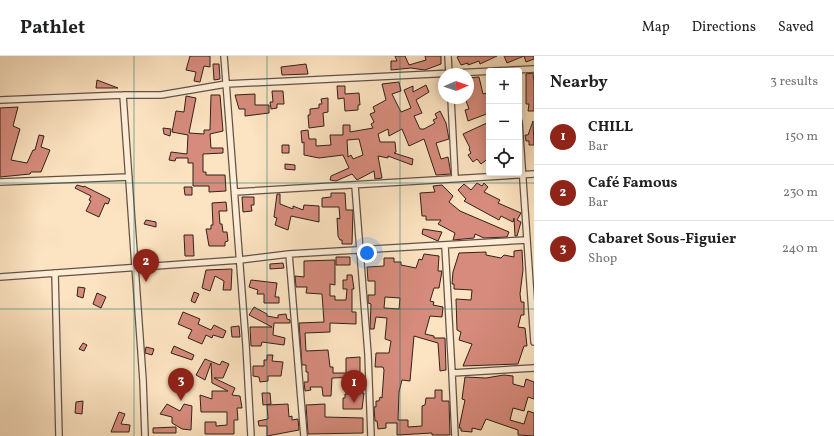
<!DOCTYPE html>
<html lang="en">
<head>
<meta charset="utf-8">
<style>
	body { margin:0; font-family:Vollkorn,serif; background:#f2f2f2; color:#202124 }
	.controls { position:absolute; right:12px; top:12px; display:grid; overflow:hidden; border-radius:4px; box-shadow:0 2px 10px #0003 }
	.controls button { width:36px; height:36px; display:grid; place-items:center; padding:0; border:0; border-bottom:1px solid #e0e0e0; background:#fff; color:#202124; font:20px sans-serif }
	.compass { position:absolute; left:438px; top:12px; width:36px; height:36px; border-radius:50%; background:#fff; box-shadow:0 2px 10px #0003; rotate:88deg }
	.you { position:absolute; left:367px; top:197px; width:14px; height:14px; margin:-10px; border:3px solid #fff; border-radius:50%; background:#1a73e8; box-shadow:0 0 0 6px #1a73e833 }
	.badge { display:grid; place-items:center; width:26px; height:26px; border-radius:50%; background:#8f2418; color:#fff; font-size:13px; font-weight:700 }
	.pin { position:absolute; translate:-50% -33px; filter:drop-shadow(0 1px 2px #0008) }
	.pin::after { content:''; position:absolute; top:21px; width:14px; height:12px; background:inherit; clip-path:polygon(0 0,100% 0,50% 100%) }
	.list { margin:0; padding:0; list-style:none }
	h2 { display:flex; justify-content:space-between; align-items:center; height:52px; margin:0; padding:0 16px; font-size:17px }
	h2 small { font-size:13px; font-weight:400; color:#757577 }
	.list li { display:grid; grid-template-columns:26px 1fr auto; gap:12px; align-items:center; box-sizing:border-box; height:56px; padding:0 16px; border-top:1px solid #e0e0e0 }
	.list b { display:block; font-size:15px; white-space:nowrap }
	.list p { margin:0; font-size:13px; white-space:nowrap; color:#757577 }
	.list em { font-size:13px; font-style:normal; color:#757577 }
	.icon { flex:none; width:22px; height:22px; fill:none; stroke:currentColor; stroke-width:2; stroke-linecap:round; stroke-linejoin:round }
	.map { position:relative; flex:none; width:534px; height:380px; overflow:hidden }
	header { display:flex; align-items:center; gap:24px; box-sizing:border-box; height:56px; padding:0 20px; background:#fff; border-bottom:1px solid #e0e0e0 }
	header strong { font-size:19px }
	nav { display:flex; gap:22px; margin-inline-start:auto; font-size:14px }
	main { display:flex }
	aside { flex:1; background:#fff }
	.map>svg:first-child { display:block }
	.building { fill:#d68b7c; stroke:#32211a; fill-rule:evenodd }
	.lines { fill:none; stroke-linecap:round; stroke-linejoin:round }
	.street-casing { stroke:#645244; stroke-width:8 }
	.street { stroke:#fdedd7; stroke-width:5.5 }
	.grid { fill:none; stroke:#0f766e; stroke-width:1; stroke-opacity:0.55 }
</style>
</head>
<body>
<header>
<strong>Pathlet</strong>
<nav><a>Map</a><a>Directions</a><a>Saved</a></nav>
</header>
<main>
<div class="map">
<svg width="534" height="380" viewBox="0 0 534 380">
	<rect width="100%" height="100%" fill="#fce3c1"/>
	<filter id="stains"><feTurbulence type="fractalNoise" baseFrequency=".005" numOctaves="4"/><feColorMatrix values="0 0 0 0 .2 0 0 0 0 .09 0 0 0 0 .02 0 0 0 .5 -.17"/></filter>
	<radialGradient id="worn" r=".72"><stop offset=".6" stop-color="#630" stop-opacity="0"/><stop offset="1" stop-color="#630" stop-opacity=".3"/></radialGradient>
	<path class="building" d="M190 0H210V11L204 10 200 26 194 25 196 16 186 14Z
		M395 0H405L409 9 426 4 425 0H441V8L425 14 411 12 391 14V5H397Z
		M460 0H497L480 8 479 5 468 9V7L461 9 457 1Z
		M504 0H534V3L526 6 524 0 507 7Z
		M213 8H219L220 23 214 24Z
		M306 8 308 18 282 19 281 11Z
		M533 17 534 26V55H528L529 48H526V18Z
		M479 21 483 38 487 37 489 42V57L468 65 465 54 469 53 465 42H468V22Z
		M97 24 118 32H96Z
		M399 26 401 35 392 38 401 56 411 52 404 34 413 30V36L426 29 429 36 416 44 422 57 414 60 420 73H424L435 67 433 64 437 62 435 58 440 55 446 67 449 83 436 87 441 103 448 101 451 118 436 119 424 83 409 90 402 73 389 80 388 73 378 78 380 86H395L396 96 394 97 413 103 412 109 388 100V102L378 100 382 122 375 123 374 115 357 124 352 118 336 125 330 124 331 120 349 112 343 99 319 102 304 99V86L302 87 301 75 308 74 309 83H316V90L331 89 330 79H343V69H350V76L373 72 371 68 374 66 370 58 375 56 373 51 386 44 382 28ZM359 83 363 99 353 103 351 99 348 101 347 84Z
		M337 30H345V38L359 37 360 49H358V54L345 55 344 42 338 43Z
		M272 35H283L284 48H277V52L271 53 270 46H273Z
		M255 38V49H269V57L245 60V53H239L235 39Z
		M211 39H220L223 75 210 78 211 92H223V97L203 98V116H206V119H225L226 135 209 136V130H193V107H188V102H176L175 105 169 104 171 96 187 98 188 79 172 76 176 55 184 56 186 40 196 42 189 77 204 78V74H210Z
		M328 42V56L323 57 324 70 309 72 308 59H310V53L319 52V48H322L321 43Z
		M18 51 13 70 20 73 11 104 27 107 33 94H35L39 79 44 80 41 91 50 94 41 116H31L30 118 0 121V52Z
		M533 65 534 89H529V85H526L525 79H528Z
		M489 66V102L481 108 477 103 473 106 468 99 471 97 469 93 470 92 463 78Z
		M163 72 171 73 170 80 164 78Z
		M282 89H289V97H282Z
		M285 108 295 109V114L285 113Z
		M477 127 482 130 484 127 488 131 484 136 500 144 498 147 521 157 517 164 521 166 517 180H515L514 162 513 166 501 160 499 164 464 145 466 143 458 134 464 128 471 134Z
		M77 129 84 131V130L110 143 108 148 105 147 99 161 86 155 91 145 89 144 91 140 75 132Z
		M442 129 453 140 449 146 460 155 509 176 507 181 484 182 475 178 474 182 453 184 455 177 438 168 441 164H426V160H422L420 137 435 136 433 130Z
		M184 131H192V139H185Z
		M331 137H345L346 154H353L352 188H342V184H340L338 180 337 162 340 163 339 151H322V142L331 141Z
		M277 138H280V148L293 153V150L303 154 304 149 319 150V166L291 160 288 174 275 169 277 162 274 161Z
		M242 141H254V149H251L252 155 243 156Z
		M226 146 227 155H219L220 168H222L223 176H227L228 185 225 186V190H209L206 173H211V169H213L212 147Z
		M146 164 156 166V171L144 168Z
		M423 173 442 176 438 185 422 178Z
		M184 179H193L194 200H185Z
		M522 194 523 214 520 238 521 246H524V259H521L518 271 525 272 527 290H524L518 308 463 310 472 288 459 284 461 276 457 274 456 243 471 244 472 234 454 233V228H452L453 216 459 197 486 196V199L501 202 504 199 514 201V195Z
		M424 198 439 200 438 215H442L439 232H434L430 245 434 246 433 249 443 251 442 261 430 260 425 278 434 280V282H445L446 314 440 315 438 287 414 280 410 325 402 324 399 336 398 364H408V371L422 370V350L425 349 426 342H435V334H442V345H449L450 379H432V377L397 379V367H386V372L378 373 377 365H375L374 351H376V345H379L380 341 382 342 384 314 383 311H375L376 297H389L391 285 385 283 387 262 376 261 374 273H370L371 248 368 247V239H375V225H368L367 211 384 210V202H394V206H401V209L416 212 419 203 422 204ZM385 241 400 242 399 253 384 252Z
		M336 201H350V209H336Z
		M335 204V229L330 228V240H335V244H346L347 233H343V224H347V219H352L354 233H352V256H356V268L330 267V276L305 277 306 295 328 294 330 311H333V317H346V302L360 301V321L332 322 331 340H323L322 331H310L311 334 305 335 304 326H308V316H306V309H302L299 267 324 266 322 238 306 237 307 231H296L295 220 304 221V205Z
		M283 207 284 212 270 213V208Z
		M232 213 231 234H223L224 225 215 220 210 235 202 232 206 214Z
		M251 224 277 227 275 241H279V247H264V238H257L258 234 249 231Z
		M78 231 85 232 83 242 77 240Z
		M194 236 199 238 195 247 191 245Z
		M97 237 106 241 101 252 93 248Z
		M254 251 267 258V260L278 262V259L286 258 287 263 290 264V267H274L273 279 285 282 284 289 262 286 261 290H251L250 271H272L249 259Z
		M183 256 200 263 198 268 211 274 214 269 226 275 223 282 213 279 212 282 206 279 202 288 188 282 192 274 178 268Z
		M239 270 240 281H232L231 271Z
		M83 287 87 289 84 295 79 293Z
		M174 290 194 299 192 304 171 297Z
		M146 291 154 293 152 299 145 297Z
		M267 299H273L272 305 283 306 281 320H268V325L260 326 259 321 253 320V310H264V304H267Z
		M205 303 220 309 222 305 229 308 223 322H214L235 332 232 339 240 340 242 352H237L238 364H234V378H205V366H216V370L227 369V356H201L200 339 212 343V335H228L212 327 211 307 205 324 196 319Z
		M504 319 513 320V328L524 331 526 323 534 326V343L528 341 524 355 513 352 510 364 524 368 528 355 534 357V380L518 379V374L486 363 481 374 472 372V376L461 375V372H459L465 344 462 343 465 321 486 322Z
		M356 336 364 337 362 353H343V342H345V338H356Z
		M262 337H270L271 348 263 349Z
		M83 345 82 358 75 357 76 346Z
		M167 348 180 355 184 348 192 350 191 374 182 373 172 367V361L160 358Z
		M288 348 289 361 292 360V364L298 363 299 374 267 380V370H259L258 365 268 363 267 349Z
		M325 348V361L363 362V377L308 378 306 349Z
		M119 356 125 358 121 368 130 369 129 376H111Z
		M176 371V377H153V372Z"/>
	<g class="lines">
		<g class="street-casing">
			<path id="street" d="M224 0 246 289 251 380
				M448 0 449 18
				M123 39 143 324 145 380
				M451 42 455 122
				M0 44 123 39H161L226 28 534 13
				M519 66 534 286
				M0 126 129 121
				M355 130 368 298 371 380
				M235 136 534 118
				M445 190 452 317
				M289 198 304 380
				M55 217 59 380
				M0 221 240 204 289 198 527 184
				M455 380 452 317 534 312"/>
		</g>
		<use href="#street" class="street"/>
	</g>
	<path class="grid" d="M134 0V380M267 0V380M400 0V380M0 127H534M0 253H534"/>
	<rect width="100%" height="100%" filter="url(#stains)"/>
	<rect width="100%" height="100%" fill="url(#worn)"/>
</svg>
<div class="controls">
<button>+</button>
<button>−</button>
<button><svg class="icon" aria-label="locate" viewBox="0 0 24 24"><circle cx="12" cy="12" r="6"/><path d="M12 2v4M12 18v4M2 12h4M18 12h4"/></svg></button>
</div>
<svg class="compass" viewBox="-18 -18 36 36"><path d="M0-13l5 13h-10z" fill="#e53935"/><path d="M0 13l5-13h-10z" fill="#757577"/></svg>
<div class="you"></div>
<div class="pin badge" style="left:354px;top:347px">1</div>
<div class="pin badge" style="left:146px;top:226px">2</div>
<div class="pin badge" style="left:181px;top:345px">3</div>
</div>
<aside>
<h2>Nearby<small>3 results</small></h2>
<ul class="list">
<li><span class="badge">1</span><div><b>CHILL</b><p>Bar</p></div><em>150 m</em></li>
<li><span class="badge">2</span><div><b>Café Famous</b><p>Bar</p></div><em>230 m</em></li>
<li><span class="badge">3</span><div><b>Cabaret Sous-Figuier</b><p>Shop</p></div><em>240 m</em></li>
</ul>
</aside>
</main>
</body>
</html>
